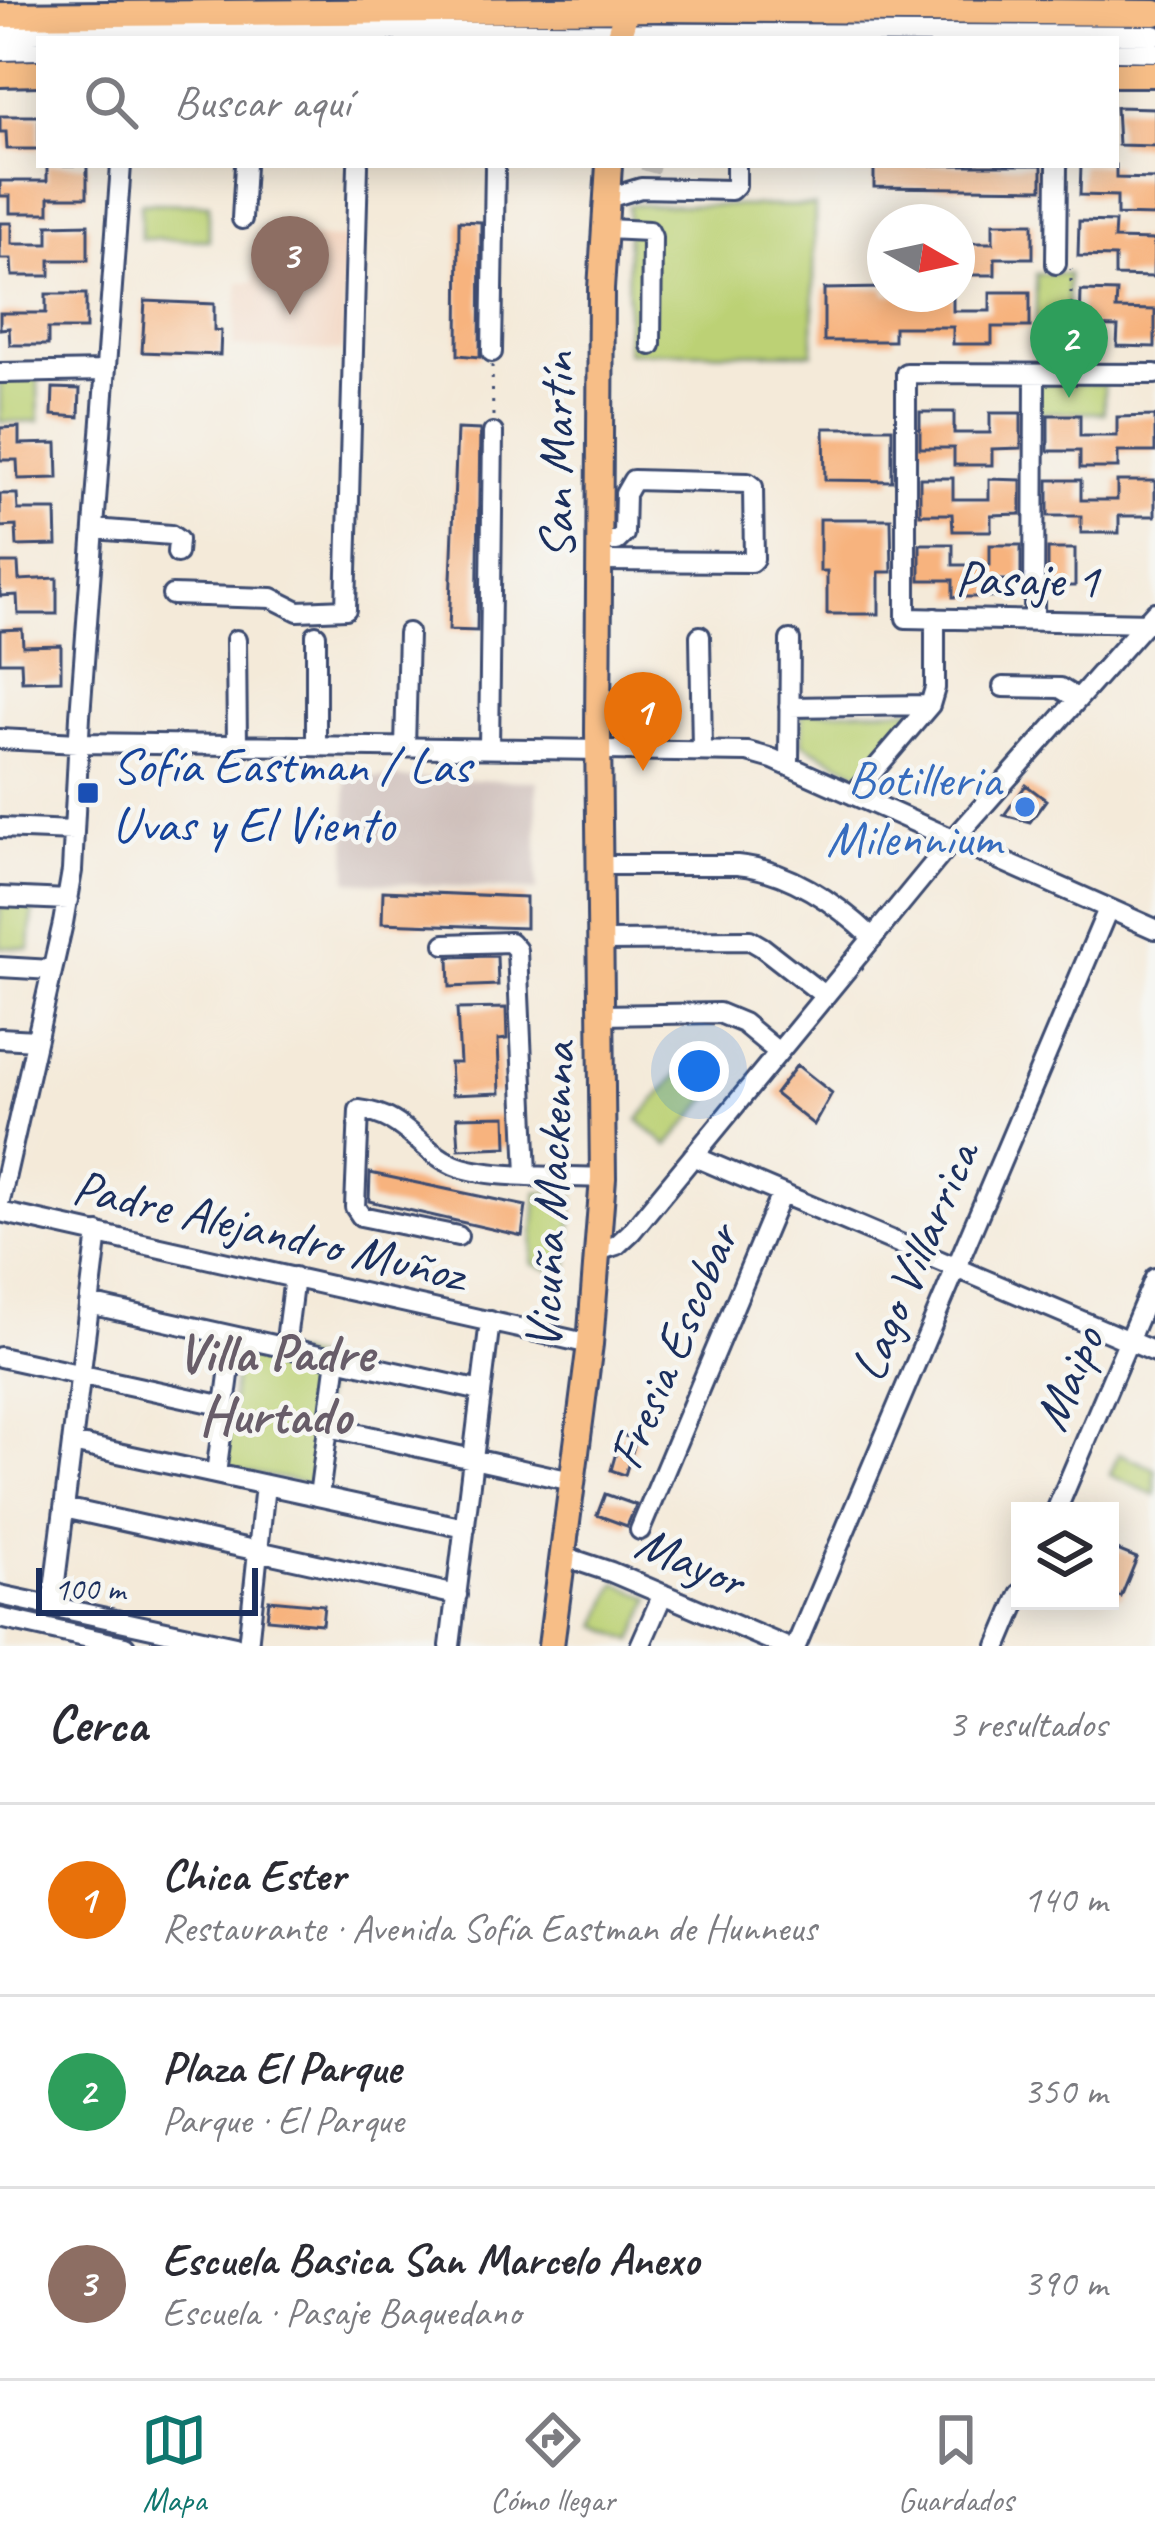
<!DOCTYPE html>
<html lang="es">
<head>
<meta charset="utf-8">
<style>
	body { margin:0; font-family:Caveat,sans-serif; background:#f7f7f7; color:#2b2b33 }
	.controls { position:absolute; right:36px; bottom:36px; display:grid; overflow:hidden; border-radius:0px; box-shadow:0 6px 30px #0003 }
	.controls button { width:108px; height:108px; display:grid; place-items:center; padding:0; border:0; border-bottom:3px solid #e1e1e2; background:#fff; color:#2b2b33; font:60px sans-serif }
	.compass { position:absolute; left:867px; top:204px; width:108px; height:108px; border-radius:50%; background:#fff; box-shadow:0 6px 30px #0003; rotate:99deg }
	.scale { position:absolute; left:36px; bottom:30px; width:222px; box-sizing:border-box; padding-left:12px; border:6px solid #1b2f5e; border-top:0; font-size:33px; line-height:42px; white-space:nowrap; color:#1b2f5e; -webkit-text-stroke:9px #f6f6f2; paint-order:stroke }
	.you { position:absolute; left:699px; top:1071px; width:42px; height:42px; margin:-30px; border:9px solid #fff; border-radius:50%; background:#1a73e8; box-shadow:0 0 0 18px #1a73e833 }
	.badge { display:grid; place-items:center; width:78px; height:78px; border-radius:50%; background:#0f766e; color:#fff; font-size:39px; font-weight:700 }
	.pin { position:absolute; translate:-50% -99px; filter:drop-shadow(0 3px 6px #0008) }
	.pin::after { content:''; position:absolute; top:63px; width:42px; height:36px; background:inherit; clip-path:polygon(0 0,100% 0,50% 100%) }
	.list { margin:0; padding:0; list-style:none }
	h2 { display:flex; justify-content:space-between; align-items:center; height:156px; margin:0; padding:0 48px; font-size:51px }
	h2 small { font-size:39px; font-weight:400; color:#7c7c81 }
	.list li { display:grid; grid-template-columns:78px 1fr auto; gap:36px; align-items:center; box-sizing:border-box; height:192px; padding:0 48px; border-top:3px solid #e1e1e2 }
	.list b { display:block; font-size:45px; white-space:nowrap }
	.list p { margin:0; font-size:39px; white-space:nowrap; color:#7c7c81 }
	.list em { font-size:39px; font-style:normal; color:#7c7c81 }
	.icon { flex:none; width:66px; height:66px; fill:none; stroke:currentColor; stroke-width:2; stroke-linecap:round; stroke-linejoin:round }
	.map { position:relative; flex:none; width:1155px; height:1646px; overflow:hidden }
	.search { position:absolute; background:#fff; box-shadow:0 6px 30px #0003; left:36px; right:36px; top:36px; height:132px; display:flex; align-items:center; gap:30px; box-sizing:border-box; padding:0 42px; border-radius:0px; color:#7c7c81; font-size:45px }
	.sheet { height:732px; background:#fff }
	nav { display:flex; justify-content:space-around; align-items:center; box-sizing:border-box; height:168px; border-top:3px solid #e1e1e2; background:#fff; font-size:33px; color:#7c7c81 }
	nav a { display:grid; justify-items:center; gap:6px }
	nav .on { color:#0f766e }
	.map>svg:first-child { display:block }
	.built { fill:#f3d4bf }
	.industrial { fill:#cfc0bb }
	.green { fill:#bcd175; stroke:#6c806a; stroke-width:3 }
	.building { fill:#f7b37e }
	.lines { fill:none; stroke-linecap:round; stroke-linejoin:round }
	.minor-tunnel { stroke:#c9c5c0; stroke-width:18; stroke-dasharray:18 9; stroke-linecap:butt }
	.minor-casing { stroke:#3c4b70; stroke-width:24 }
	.major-casing { stroke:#3c4b70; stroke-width:30 }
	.path { stroke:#3c4b70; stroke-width:3; stroke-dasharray:3 9; stroke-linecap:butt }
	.minor { stroke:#fff; stroke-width:18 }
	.major { stroke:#f7be87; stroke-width:24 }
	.transit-dot { fill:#1a4fb4; stroke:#f6f6f2; stroke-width:4.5 }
	.shop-dot { fill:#3f7fe0; stroke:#f6f6f2; stroke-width:4.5 }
	.labels { text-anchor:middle; stroke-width:9; stroke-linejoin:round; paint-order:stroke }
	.street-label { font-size:51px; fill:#1b2f5e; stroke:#f6f6f2 }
	.transit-label { font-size:51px; fill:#164399; stroke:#f6f6f2; text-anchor:start }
	.shop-label { font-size:51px; fill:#366cbe; stroke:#f6f6f2; text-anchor:end }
	.neighbourhood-label { font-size:54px; font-weight:bold; fill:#685d69; stroke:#f6f6f2 }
</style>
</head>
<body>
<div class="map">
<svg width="1155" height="1646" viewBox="0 0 1155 1646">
	<rect width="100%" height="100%" fill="#f6f6f2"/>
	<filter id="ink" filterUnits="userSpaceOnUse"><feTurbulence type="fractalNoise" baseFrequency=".00833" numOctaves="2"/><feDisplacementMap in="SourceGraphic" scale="24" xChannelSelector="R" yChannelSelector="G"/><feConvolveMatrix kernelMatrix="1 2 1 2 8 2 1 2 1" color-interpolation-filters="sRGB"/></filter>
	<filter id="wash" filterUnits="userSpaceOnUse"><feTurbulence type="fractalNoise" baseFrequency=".004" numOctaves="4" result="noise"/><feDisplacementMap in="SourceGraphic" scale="48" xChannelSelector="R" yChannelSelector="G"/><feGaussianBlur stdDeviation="2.7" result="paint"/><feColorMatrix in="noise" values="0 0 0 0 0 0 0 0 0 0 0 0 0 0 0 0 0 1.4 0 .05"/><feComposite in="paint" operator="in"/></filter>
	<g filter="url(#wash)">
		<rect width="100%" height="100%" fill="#f4ead9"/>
		<path class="built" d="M257 236 346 239 343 351 233 347 239 282H254Z"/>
		<path class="industrial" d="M346 777 537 781V891L348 881Z"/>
		<path class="green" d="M141 203 209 204V240L141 239Z
			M628 205 815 206 813 353 627 352Z
			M1036 274H1068V334H1036Z
			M38 377 39 421 0 422V378Z
			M1034 383 1104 384V413L1034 412Z
			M919 709 864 776 802 743V712Z
			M0 905 33 907 30 949 0 947Z
			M683 1068 713 1093 668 1146 638 1120Z
			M537 1192 574 1195 567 1275 532 1264Z
			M238 1343 328 1361 310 1484 224 1468Z
			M1119 1453 1155 1469V1495L1110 1475Z
			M616 1583 651 1598 633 1641 598 1626Z"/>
		<g id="blocks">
			<path class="building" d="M1116 107 1155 108V146L1118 145Z
				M0 116H39V149H7L6 132H0Z
				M47 165H87V197H49V213H10V196H0V181H47Z
				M874 165H1042V189L874 187Z
				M1081 165H1116V178L1155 179V216L1117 215V196L1080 195Z
				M459 221 481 222 480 357 458 355Z
				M1079 221 1115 222 1114 239 1154 240 1153 277 1115 276V257L1078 256Z
				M0 223H12V244H48V225L88 224V260H50V276H12L11 259H0Z
				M993 223H1033V258H995V275H957V243H993Z
				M885 288V294H953V311H990V292H1030V327H992V344H953V327H894V341H824V289Z
				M1081 291 1117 292 1116 309 1155 310V347L1117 346 1118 327 1080 326Z
				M46 294H86V329H48V345H10L9 328 0 329V313H46Z
				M145 301 214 304V330L221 331 220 355 142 352Z
				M53 388 80 389 79 417 52 415Z
				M920 412H954V433H990V413H1021V448L992 449V465H954V448H920Z
				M1048 415H1080V436H1117V417L1155 416V452H1118V468H1080V451H1048Z
				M19 427V444L57 443 58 478 18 479 17 460H0V428Z
				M824 428H892V481L825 480Z
				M457 429 480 430 477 631 449 630Z
				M920 478H953V499H989V479L1021 480V514L991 515V531H953L952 514H920Z
				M1048 480H1081V500H1117V481H1155V516H1119V533H1081V516H1048Z
				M0 494H17L18 510H56L57 545 17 546 16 526 0 527Z
				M820 519H891L892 572H879V614H827V571H820Z
				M920 544H953V565H990V545H1021V580H992V597H953V580H920Z
				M1048 549H1075V586H1048Z
				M0 563H18L19 580 57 578V614H18L17 595 0 596Z
				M22 629 23 646 61 645V680L22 681 21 662H0V630Z
				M1026 785 1046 800 1030 822 1004 815Z
				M383 891 526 897V928L382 923Z
				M497 956 498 985 450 987 449 957Z
				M506 1008 507 1039 498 1040 500 1093 452 1095 450 1063H460L457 1009Z
				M797 1065 832 1093 814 1125 775 1094Z
				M506 1116 507 1147 459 1149 457 1117Z
				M370 1173 526 1206 522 1236 369 1201Z
				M621 1435 636 1439 625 1475 611 1470Z
				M605 1494 636 1505 627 1526 597 1515Z
				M1110 1547 1137 1558 1121 1597 1110 1592Z
				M269 1600 324 1605 322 1624 267 1619Z"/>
		</g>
	</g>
	<g filter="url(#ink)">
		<use href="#blocks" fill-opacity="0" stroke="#3c4b70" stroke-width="3"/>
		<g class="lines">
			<path class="minor-tunnel" d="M649 172 651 165"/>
			<g class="minor-casing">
				<path id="minor" d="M0 34 132 30 1155 35
					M0 51 39 50
					M1116 51 1155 52
					M608 198 641 188 731 190 736 185V165
					M242 219 245 165
					M606 229 649 231 652 237 651 345
					M1056 264 1057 165
					M492 352 495 165
					M0 373 105 371
					M94 529 171 535 178 540 177 553
					M599 561 751 562 754 559 753 487 748 483 633 480 625 494 624 534 617 541H600
					M172 595 272 598 298 611 346 609 358 165
					M1034 620 1035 374
					M1152 623 906 618V373L1155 374
					M316 635V746
					M700 636 702 749
					M236 640 237 745
					M1003 687 1060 688 1078 699
					M789 707 930 705
					M0 739 78 743 748 752 773 759 1155 929
					M405 747 408 633
					M489 748 493 433
					M789 766 790 640
					M853 795 930 705 935 688V618
					M0 828 74 831
					M600 865H737C789 870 836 903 873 938
					M0 897 68 900
					M601 941 750 940 762 947 825 996
					M445 944 510 942 517 950 527 1174
					M0 967 52 970
					M602 1015 719 1013 743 1023 778 1052
					M0 1038 36 1040
					M693 1156 1155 1352
					M0 1201 63 923 72 871 80 716 121 165
					M0 1212 590 1344
					M458 1236 361 1216 355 1207 359 1110C405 1115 417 1149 454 1165 486 1179 565 1176 603 1178
					M598 1251 617 1245 631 1232 953 840 1155 612
					M89 1304 481 1391
					M285 1348 294 1277
					M0 1357 225 1406
					M328 1427 572 1481
					M72 1443 465 1528
					M216 1474 234 1337
					M319 1496 337 1359
					M64 1508 457 1595
					M1056 1511 1155 1278
					M640 1530 781 1194
					M563 1556 611 1572 784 1646
					M0 1595 235 1646
					M52 1606 98 1233
					M0 1618 125 1646
					M248 1646 265 1485
					M450 1646 490 1321
					M640 1646 663 1594
					M796 1646 1108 909
					M998 1646 1020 1594"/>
			</g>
			<g class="major-casing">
				<path id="major" d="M0 15 661 9 1155 13
					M618 39 629 0
					M0 74 39 73
					M1116 74H1155
					M551 1646 590 1344 603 1178 598 732 601 289 609 165"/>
			</g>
			<path class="path" d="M1071 354V269
				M492 365 493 416"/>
			<use href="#minor" class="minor"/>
			<use href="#major" class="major"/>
		</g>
	</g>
	<rect class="transit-dot" x="76" y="781" width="24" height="24" rx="6"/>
	<circle class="shop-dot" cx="1025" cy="807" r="12"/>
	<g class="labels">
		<g class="street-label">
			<text transform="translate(555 456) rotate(-90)" y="18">San Martín</text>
			<text transform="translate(1027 578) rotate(1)" y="18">Pasaje 1</text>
			<text transform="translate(549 1196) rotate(-87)" y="18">Vicuña Mackenna</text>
			<text transform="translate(269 1229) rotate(13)" y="18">Padre Alejandro Muñoz</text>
			<text transform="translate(913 1261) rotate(-67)" y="18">Lago Villarrica</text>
			<text transform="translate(672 1346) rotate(-67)" y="18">Fresia Escobar</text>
			<text transform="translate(1067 1378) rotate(-67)" y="18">Maipo</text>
			<text transform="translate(691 1560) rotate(23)" y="18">Mayor</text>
		</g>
		<g class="transit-label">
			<text x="112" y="782">Sofía Eastman / Las<tspan x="112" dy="59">Uvas y El Viento</tspan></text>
		</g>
		<g class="shop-label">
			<text x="1001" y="796">Botilleria<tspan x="1001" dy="59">Milennium</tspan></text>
		</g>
		<g class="neighbourhood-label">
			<text x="275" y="1371">Villa Padre<tspan x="275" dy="62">Hurtado</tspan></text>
		</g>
	</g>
</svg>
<div class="controls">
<button><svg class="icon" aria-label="layers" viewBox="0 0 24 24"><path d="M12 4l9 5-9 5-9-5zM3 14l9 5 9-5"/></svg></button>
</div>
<svg class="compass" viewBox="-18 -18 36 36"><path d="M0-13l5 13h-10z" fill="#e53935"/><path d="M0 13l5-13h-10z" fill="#7c7c81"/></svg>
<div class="scale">100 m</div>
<div class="you"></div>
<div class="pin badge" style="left:643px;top:771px;background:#e8710a">1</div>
<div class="pin badge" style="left:1069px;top:398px;background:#2e9e5b">2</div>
<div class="pin badge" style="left:290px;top:315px;background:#8d6e63">3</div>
<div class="search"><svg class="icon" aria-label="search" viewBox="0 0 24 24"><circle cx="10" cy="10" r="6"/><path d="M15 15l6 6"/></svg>Buscar aquí</div>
</div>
<section class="sheet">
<h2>Cerca<small>3 resultados</small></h2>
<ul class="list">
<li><span class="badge" style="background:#e8710a">1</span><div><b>Chica Ester</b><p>Restaurante · Avenida Sofía Eastman de Hunneus</p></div><em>140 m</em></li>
<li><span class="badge" style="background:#2e9e5b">2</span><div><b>Plaza El Parque</b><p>Parque · El Parque</p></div><em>350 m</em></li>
<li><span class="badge" style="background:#8d6e63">3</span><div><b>Escuela Basica San Marcelo Anexo</b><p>Escuela · Pasaje Baquedano</p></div><em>390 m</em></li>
</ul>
</section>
<nav>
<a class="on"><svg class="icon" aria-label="map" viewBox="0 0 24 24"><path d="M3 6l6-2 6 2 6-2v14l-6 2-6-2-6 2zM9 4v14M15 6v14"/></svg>Mapa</a>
<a><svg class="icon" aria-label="directions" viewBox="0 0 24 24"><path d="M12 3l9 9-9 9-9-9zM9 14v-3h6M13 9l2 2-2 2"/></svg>Cómo llegar</a>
<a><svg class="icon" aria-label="saved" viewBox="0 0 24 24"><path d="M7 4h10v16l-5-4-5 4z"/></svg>Guardados</a>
</nav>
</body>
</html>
